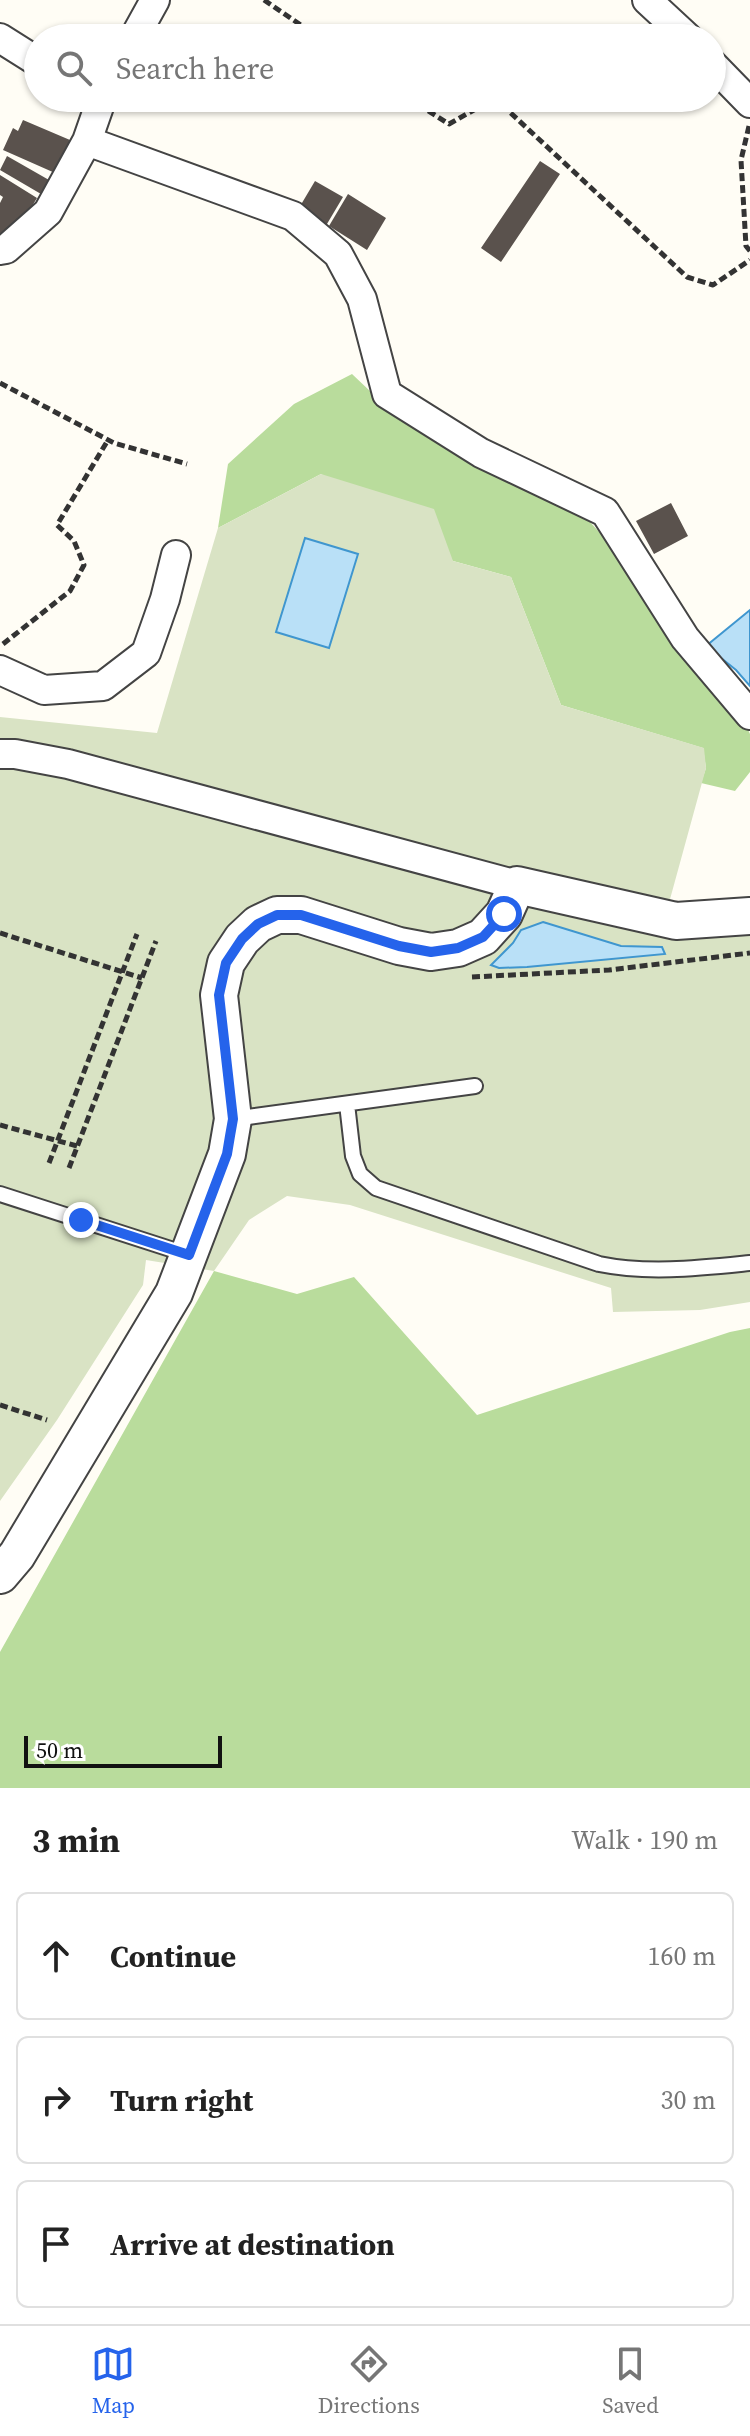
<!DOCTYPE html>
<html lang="en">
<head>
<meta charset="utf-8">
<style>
	body { margin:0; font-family:"Source Serif 4",serif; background:#f2f2f2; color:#222 }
	.scale { position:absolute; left:24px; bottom:20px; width:198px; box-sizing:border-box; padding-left:8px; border:4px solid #111; border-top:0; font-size:22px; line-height:28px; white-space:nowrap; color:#111; -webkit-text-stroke:6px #fff; paint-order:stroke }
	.stop { position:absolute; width:24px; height:24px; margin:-18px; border:6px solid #2563eb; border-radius:50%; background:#fff }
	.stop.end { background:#2563eb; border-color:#fff; box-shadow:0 2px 8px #0008 }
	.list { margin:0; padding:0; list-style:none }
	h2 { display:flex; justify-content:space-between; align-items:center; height:104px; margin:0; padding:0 32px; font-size:34px }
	h2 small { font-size:26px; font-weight:400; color:#767676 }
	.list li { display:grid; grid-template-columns:52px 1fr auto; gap:24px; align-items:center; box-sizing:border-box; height:128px; margin:0 16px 16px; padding:0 16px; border:2px solid #e0e0e0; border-radius:12px }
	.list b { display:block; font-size:30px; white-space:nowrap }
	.list em { font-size:26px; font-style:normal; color:#767676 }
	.icon { flex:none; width:44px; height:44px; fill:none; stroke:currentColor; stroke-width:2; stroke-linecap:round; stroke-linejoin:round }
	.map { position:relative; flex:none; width:750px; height:1788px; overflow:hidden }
	.search { position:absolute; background:#fff; box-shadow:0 2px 6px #0004; left:24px; right:24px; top:24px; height:88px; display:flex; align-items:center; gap:20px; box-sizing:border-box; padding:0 28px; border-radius:44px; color:#767676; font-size:30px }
	.sheet { height:536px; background:#fff }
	nav { display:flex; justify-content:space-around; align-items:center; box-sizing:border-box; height:112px; border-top:2px solid #e0e0e0; background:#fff; font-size:22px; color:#767676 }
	nav a { display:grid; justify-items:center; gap:4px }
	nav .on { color:#2563eb }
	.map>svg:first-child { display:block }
	.forest { fill:#b9dc9c }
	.cemetery { fill:#d9e3c4 }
	.water { fill:#b9e0f7; stroke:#3f96cf; stroke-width:2 }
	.building { fill:#5a524d }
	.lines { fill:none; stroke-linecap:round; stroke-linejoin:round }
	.service-casing { stroke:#444; stroke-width:18 }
	.minor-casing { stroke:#444; stroke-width:32 }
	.tertiary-casing { stroke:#444; stroke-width:40 }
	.path { stroke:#333; stroke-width:5; stroke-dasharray:8 4; stroke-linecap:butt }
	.service { stroke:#fff; stroke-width:14 }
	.minor { stroke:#fff; stroke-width:28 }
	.tertiary { stroke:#fff; stroke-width:36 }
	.route { stroke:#2563eb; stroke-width:10 }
</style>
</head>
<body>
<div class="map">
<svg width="750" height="1788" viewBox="0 0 750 1788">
	<rect width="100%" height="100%" fill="#fffdf5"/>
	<path class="forest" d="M352 374 390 410 590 522 623 558 741 714 750 734V772L735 791 701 783 706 768 703 748 561 705 511 577 453 561 321 474 218 528 228 464 294 404Z
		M214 1271 297 1294 354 1277 477 1415 730 1332 750 1328V1788H0V1652Z"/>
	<path class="cemetery" d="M321 474 434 509 453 561 511 577 561 705 704 748 706 768 661 932 750 933V1302L700 1310 613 1312 611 1288 350 1205 287 1196 249 1220 214 1271 146 1260 143 1285 57 1420 0 1501V717L157 733 218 528Z"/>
	<path class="water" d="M305 538 358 554 329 648 276 632Z
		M750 610V686L736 670 706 646Z
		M543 922 621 946 662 947 665 954 527 967 499 968 491 965 513 943 521 930Z"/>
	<path class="building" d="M23 120 70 140 55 173 3 150 13 128 18 131Z
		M7 156 49 180 41 194 0 170Z
		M540 161 560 174 501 262 481 248Z
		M0 175 37 198 10 242 0 236V203L3 197 0 195Z
		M315 181 343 197 324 229 296 213Z
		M348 194 386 218 367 250 329 226Z
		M671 503 688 536 654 554 636 521Z"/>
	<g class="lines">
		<g class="service-casing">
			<path id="service" d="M347 1104 353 1156 360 1174 376 1188 599 1264C648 1274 700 1268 750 1263
				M233 1119 475 1086
				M0 1194 189 1255"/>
		</g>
		<g class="minor-casing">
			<path id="minor" d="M647 0 688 38
				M0 38 38 62
				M134 38 155 0
				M712 64 750 103
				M87 141 293 216 338 254 362 299 387 394 481 453 605 512 685 638 750 715
				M0 250 6 249 48 212 87 141 102 98
				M0 670 44 690 103 686 146 653 165 599 176 555
				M0 754H15L68 764 517 885"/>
		</g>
		<g class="tertiary-casing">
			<path id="tertiary" d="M0 1575 17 1555 174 1293 227 1154 233 1119 219 995 226 963 242 939 258 924 277 915H301L399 946 431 952 458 948 483 937 504 914 517 885 676 921 750 916"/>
		</g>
		<path class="path" d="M264 0 320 38
			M408 98 449 124 488 102 500 103 687 277 713 285 750 260
			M749 126 741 160 746 246 750 251
			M0 383 114 443 187 464
			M3 644 70 591 84 565 74 541 57 525 108 440
			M0 933 142 978
			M472 977 609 970 750 953
			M0 1125 77 1146
			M49 1163 137 934
			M69 1168 156 941
			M0 1405 47 1420"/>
		<use href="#service" class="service"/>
		<use href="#minor" class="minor"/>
		<use href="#tertiary" class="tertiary"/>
	</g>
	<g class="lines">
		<path class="route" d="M81 1220 189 1255 227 1154 230 1136 233 1119 219 995 226 963 242 939 258 924 277 915H301L399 946 431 952 458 948 483 937 504 914"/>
	</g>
</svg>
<div class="scale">50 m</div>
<div class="stop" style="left:504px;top:914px"></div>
<div class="stop end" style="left:81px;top:1220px"></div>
<div class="search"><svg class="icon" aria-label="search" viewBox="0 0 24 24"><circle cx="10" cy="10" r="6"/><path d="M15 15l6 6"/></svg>Search here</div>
</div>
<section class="sheet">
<h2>3 min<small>Walk · 190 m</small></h2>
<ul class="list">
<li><svg class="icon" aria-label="ahead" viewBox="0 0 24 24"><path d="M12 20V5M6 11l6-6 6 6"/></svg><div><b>Continue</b></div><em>160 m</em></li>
<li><svg class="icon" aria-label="right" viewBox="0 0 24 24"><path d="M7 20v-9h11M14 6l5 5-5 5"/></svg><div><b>Turn right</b></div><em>30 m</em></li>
<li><svg class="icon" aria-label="arrive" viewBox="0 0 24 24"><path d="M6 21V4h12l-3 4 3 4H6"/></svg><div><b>Arrive at destination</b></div></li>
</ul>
</section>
<nav>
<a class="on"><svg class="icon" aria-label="map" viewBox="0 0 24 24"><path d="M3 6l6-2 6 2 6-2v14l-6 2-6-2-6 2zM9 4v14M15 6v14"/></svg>Map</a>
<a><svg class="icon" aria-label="directions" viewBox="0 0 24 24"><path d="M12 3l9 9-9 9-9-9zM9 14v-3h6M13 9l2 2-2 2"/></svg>Directions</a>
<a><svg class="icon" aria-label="saved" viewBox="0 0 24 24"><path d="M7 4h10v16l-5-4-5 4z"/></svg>Saved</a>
</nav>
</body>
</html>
